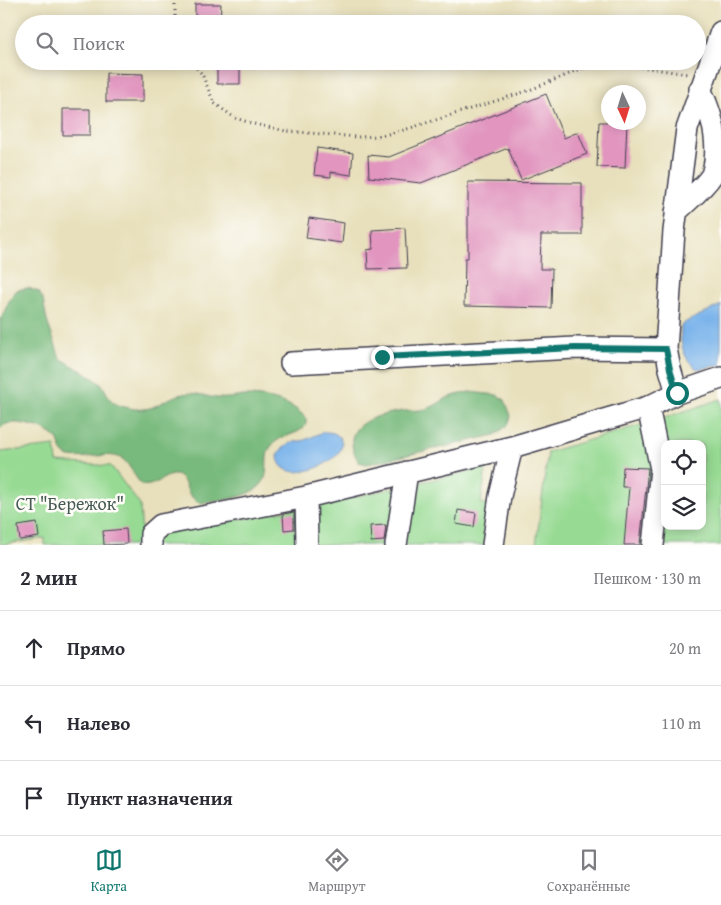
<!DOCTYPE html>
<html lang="ru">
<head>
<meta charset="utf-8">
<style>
	body { margin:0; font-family:"Gentium Book Plus",serif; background:#f2f2f3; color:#2b2b33 }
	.controls { position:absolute; right:15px; bottom:15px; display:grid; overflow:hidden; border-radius:10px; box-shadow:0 2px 12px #0003 }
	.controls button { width:45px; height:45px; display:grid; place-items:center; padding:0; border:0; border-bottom:1px solid #e1e1e2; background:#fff; color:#2b2b33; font:25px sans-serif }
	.compass { position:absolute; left:601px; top:85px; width:45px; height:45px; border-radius:50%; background:#fff; box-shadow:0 2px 12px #0003; rotate:176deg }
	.stop { position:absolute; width:15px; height:15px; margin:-11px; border:4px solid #0f766e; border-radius:50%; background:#fff }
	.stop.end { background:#0f766e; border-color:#fff; box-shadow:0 1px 5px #0008 }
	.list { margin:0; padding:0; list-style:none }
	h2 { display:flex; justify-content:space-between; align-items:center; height:65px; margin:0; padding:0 20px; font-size:21px }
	h2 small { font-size:16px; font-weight:400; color:#7c7c81 }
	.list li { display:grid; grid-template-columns:32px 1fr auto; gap:15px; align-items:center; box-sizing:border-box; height:75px; padding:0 20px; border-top:1px solid #e1e1e2 }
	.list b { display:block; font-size:19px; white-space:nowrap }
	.list em { font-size:16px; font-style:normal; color:#7c7c81 }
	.icon { flex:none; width:28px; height:28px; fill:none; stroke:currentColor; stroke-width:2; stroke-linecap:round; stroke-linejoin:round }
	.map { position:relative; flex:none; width:721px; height:545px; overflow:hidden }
	.search { position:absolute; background:#fff; box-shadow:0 2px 12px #0003; left:15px; right:15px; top:15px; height:55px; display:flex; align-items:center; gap:12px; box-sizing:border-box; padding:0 18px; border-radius:28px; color:#7c7c81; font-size:19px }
	.sheet { height:290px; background:#fff }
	nav { display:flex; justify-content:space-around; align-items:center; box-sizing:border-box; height:70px; border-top:1px solid #e1e1e2; background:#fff; font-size:14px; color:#7c7c81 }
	nav a { display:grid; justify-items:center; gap:2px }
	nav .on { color:#0f766e }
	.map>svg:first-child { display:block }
	.green { fill:#96da93; stroke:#5c7e67; fill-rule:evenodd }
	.forest { fill:#78ba7d; stroke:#4d6e5c }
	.water { fill:#7ab4eb; stroke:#4e6b93 }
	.building { fill:#e195bf }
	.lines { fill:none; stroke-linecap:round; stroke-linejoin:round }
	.minor-casing { stroke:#403e4e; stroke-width:24 }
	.path { stroke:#403e4e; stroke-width:3; stroke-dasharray:1 4; stroke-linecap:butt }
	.minor { stroke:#fff; stroke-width:21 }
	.route { stroke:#0f766e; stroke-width:6 }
	.labels { text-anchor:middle; stroke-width:5; stroke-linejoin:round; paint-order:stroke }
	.park-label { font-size:18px; fill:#455955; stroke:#fdfcf7 }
</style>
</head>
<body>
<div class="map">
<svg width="721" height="545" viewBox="0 0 721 545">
	<rect width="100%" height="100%" fill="#fdfcf7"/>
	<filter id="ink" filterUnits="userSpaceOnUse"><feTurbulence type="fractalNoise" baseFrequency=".02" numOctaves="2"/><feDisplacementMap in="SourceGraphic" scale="10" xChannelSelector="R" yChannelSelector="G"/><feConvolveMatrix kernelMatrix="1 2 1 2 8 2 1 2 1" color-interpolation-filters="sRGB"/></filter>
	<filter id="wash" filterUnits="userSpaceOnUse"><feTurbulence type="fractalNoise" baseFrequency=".0096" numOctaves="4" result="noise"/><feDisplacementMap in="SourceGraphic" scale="20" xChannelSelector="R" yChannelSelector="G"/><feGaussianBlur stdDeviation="1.12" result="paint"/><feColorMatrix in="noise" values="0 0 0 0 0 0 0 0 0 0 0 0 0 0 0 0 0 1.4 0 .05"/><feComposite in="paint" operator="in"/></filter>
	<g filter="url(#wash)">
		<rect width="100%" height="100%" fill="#e8e0bc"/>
		<path class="green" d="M721 399V545H536L548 452 658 420ZM665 444H702V526H665Z
			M55 446 57 462 111 466 140 505 142 537 316 505 486 468 481 503 490 505 485 545H45V538L0 545V452Z"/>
		<path class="forest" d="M28 288 39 292 43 300 47 321 60 358C72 366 85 372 96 380 111 390 103 402 125 407 156 415 157 400 183 394 195 391 205 397 217 398 226 399 235 397 244 396 264 396 294 401 306 419V425C298 436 282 434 273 444 264 453 268 463 266 474 263 498 219 501 199 503 196 500 192 498 190 495 186 489 185 477 176 475 165 473 156 488 142 485 135 478 128 461 121 458 105 451 86 460 70 457 60 454 61 446 57 439 49 428 19 420 6 424 4 425 2 427 0 429V321L10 299 17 290Z
			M469 392 497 395 505 400 511 416 508 425 495 435 381 461 367 464 359 462C336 425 374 415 404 411 411 410 419 411 426 409 434 407 440 402 447 398 454 395 462 394 469 392Z"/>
		<path class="water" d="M721 305V365L697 369C682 357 680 344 681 326L686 322Z
			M323 432C329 432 336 432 340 438 354 460 280 491 278 456L280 451 290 443 305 440Z"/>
		<g id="blocks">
			<path class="building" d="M195 4H221L220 24H195Z
				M217 61H240V84H217Z
				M106 73 143 74V102H106Z
				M546 94 564 138 578 132 587 154 521 180 508 148 421 183 369 177 368 155 389 157Z
				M63 109H90V135H63Z
				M599 122H627L625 168 597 167Z
				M317 148 353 153 351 175 331 172V177L314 175Z
				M468 182 582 183V235H541L540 269H552L551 308 464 306 465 258H468Z
				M309 218 344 223 342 243 306 238Z
				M405 228 407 268 368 269 367 250 373 249 372 230Z
				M623 467 648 468 640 545H624L629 487H622Z
				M458 510 476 513 474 527 456 524Z
				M294 512V529L284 530 283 514Z
				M37 523 39 537 20 540 18 526Z
				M386 525 384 541 371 542 370 526Z
				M126 529 127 544 104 545 103 531Z"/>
		</g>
	</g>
	<g filter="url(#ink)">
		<use href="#blocks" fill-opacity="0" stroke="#403e4e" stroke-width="1"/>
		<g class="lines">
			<g class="minor-casing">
				<path id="minor" d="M676 212C688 200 703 189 712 175 721 146 713 116 700 89
					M291 363 575 348 666 349
					M677 393 670 369 666 349 674 231 687 129 721 32
					M648 407 661 469 653 545
					M306 497 307 545
					M151 545V534L161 525 306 497 512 447 648 407 677 393 721 378
					M396 545 407 472
					M493 545 500 496 512 447"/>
			</g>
			<path class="path" d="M175 0V24
				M190 61 202 74 214 103 235 118 254 124 286 131 357 137 380 136 404 130 527 91 589 66 607 62 688 74"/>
			<use href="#minor" class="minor"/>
		</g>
	</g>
	<g class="lines" filter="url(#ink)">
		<path class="route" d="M382 357 575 348 666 349 670 369 677 393"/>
	</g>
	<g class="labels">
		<g class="park-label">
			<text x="70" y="510">СТ "Бережок"</text>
		</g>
	</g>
</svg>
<div class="controls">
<button><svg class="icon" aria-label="locate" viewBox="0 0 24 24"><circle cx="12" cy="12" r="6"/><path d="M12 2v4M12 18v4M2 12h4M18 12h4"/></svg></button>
<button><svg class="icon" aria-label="layers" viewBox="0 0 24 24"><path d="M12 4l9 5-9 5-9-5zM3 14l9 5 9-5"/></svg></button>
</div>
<svg class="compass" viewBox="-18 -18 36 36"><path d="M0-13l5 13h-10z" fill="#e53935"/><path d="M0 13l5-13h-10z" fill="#7c7c81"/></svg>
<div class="stop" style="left:677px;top:393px"></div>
<div class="stop end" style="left:382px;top:357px"></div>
<div class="search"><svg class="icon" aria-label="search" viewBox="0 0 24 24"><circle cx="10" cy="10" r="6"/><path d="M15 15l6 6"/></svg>Поиск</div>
</div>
<section class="sheet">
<h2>2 мин<small>Пешком · 130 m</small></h2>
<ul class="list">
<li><svg class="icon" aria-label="ahead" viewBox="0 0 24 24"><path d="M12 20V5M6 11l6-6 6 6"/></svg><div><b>Прямо</b></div><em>20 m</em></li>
<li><svg class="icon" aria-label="left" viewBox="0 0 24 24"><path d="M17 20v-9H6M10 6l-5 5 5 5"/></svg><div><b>Налево</b></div><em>110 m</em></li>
<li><svg class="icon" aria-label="arrive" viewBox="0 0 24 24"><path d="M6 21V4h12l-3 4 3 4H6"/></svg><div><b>Пункт назначения</b></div></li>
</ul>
</section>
<nav>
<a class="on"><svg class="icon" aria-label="map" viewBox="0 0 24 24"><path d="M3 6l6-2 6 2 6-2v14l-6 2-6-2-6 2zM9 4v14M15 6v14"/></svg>Карта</a>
<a><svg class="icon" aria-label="directions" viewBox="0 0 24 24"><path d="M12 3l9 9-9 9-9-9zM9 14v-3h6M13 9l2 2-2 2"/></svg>Маршрут</a>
<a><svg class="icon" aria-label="saved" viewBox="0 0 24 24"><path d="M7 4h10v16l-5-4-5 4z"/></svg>Сохранённые</a>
</nav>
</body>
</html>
